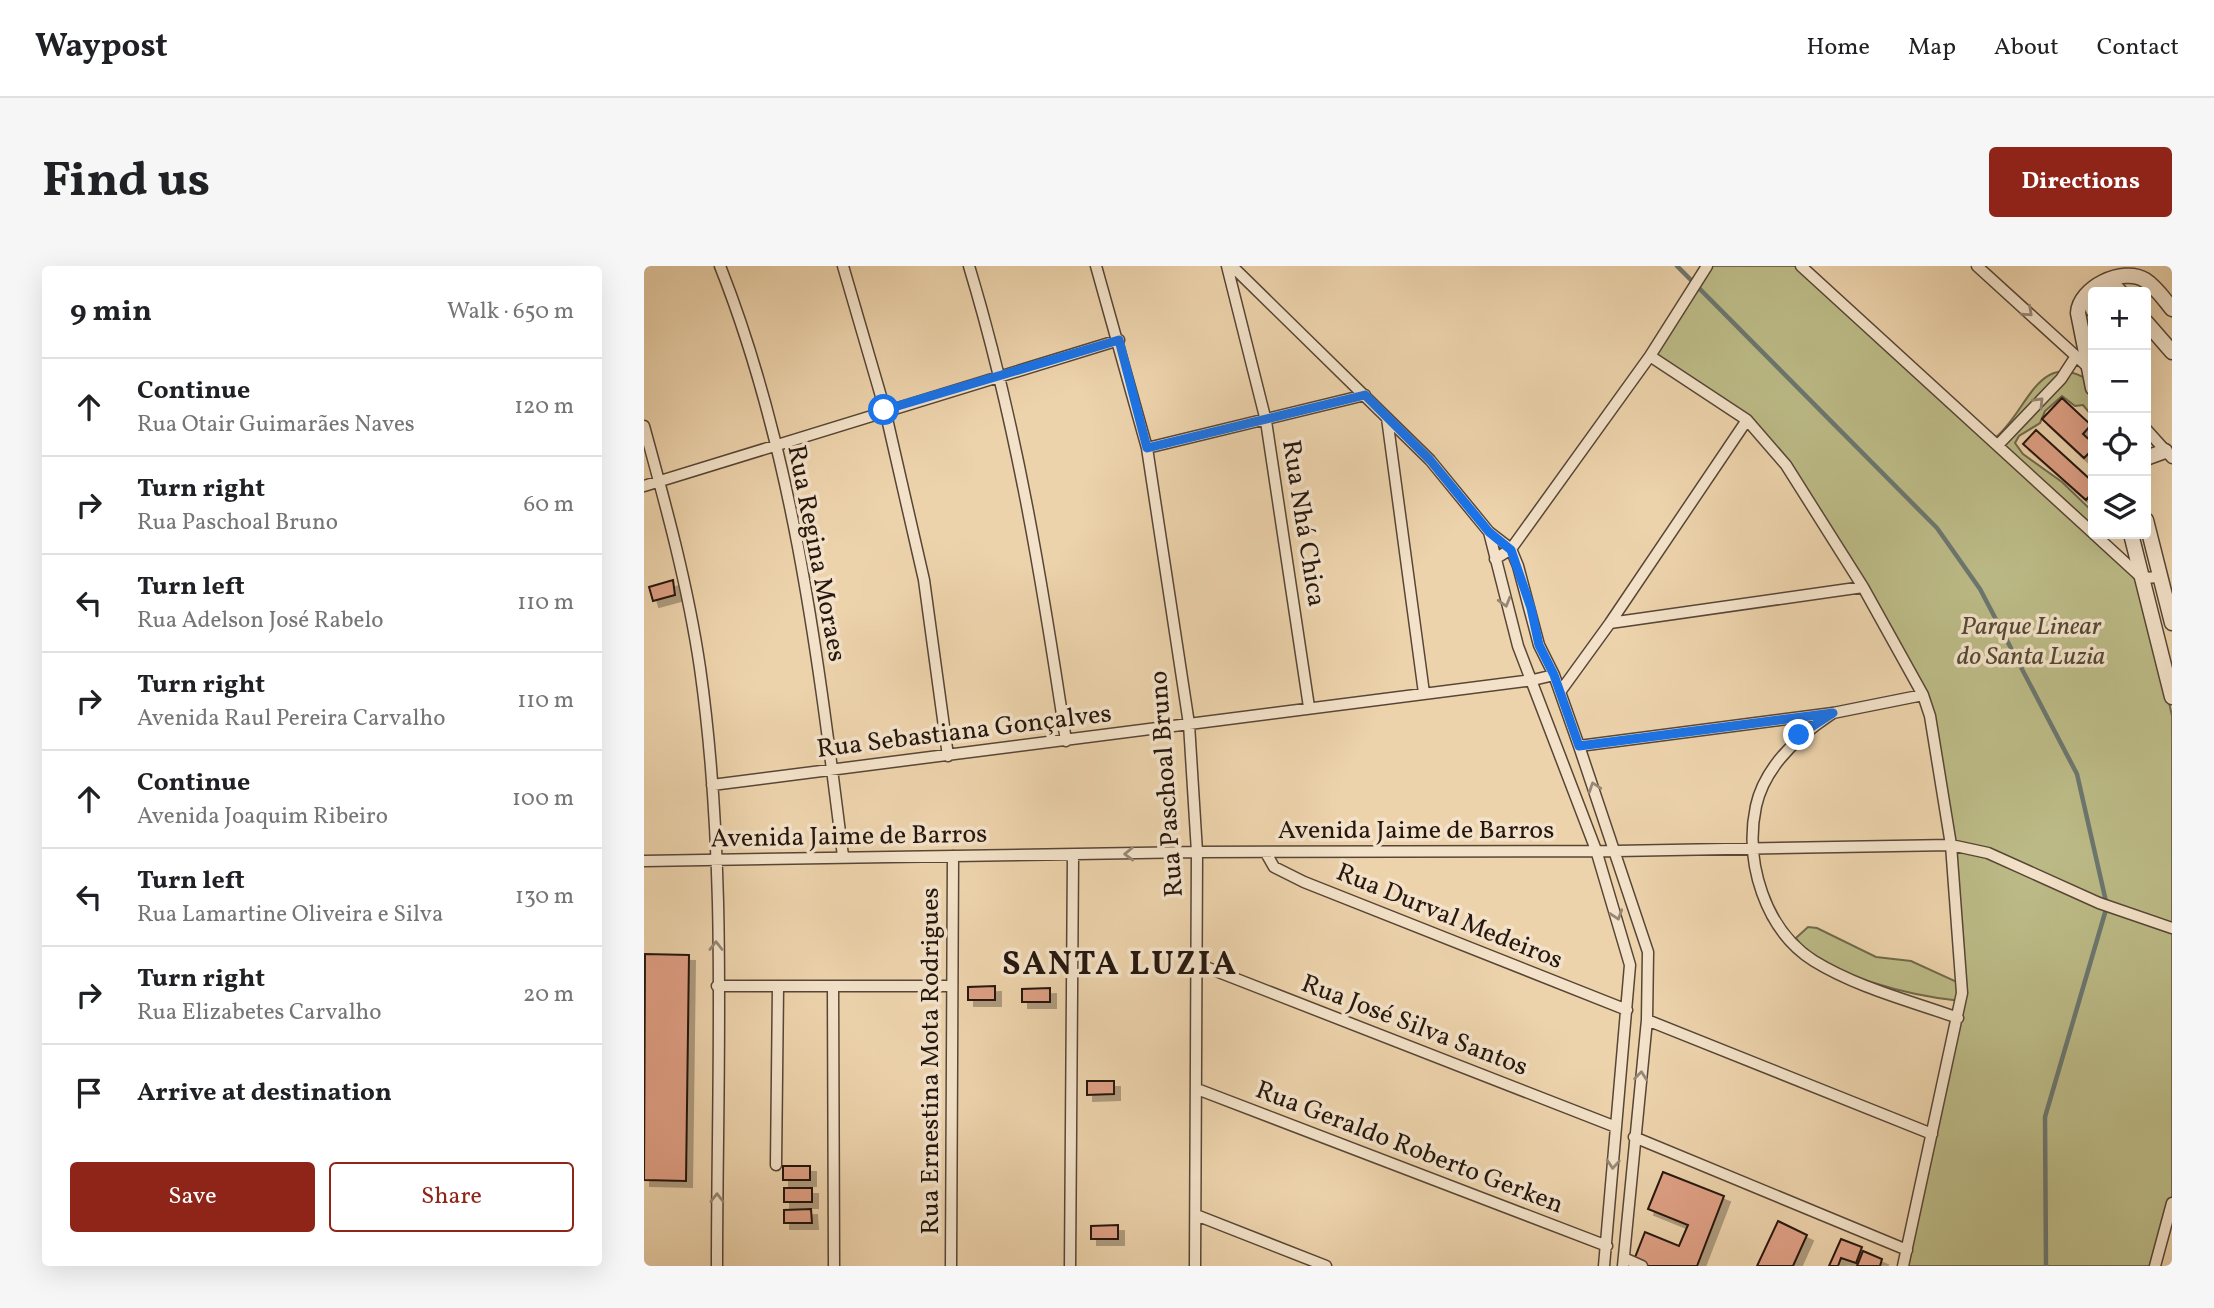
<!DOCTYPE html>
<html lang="en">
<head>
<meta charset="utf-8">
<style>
	body { margin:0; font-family:Vollkorn,serif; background:#f6f6f6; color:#202124 }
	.controls { position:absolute; right:21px; top:21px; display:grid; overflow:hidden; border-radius:7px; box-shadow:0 7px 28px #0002 }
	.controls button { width:63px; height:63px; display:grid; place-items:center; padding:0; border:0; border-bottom:2px solid #e0e0e0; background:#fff; color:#202124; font:35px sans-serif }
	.stop { position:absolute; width:21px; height:21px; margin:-16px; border:5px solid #1a73e8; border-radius:50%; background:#fff }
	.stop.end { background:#1a73e8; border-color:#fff; box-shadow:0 2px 7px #0008 }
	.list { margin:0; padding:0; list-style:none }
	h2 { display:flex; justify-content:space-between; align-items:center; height:91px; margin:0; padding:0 28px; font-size:30px }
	h2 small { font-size:23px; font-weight:400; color:#757577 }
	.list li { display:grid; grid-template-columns:46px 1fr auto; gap:21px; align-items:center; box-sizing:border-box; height:98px; padding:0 28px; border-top:2px solid #e0e0e0 }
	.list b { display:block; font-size:26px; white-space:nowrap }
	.list p { margin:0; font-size:23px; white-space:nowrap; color:#757577 }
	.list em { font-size:23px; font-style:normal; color:#757577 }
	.actions { display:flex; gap:14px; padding:21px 28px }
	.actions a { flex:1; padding:16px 0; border:2px solid #8f2418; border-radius:7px; text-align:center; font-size:24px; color:#8f2418 }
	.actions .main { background:#8f2418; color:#fff }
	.icon { flex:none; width:38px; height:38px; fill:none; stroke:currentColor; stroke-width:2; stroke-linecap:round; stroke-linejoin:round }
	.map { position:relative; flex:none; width:1528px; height:1000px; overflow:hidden; border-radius:7px }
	header { display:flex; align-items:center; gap:42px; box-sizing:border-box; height:98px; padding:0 35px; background:#fff; border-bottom:2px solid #e0e0e0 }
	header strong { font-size:33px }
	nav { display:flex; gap:38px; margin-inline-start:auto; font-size:24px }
	.intro { display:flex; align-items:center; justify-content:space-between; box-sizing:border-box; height:168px; padding:0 42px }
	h1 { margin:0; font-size:49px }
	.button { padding:18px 32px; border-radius:7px; background:#8f2418; color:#fff; font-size:24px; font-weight:700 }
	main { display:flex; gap:42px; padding:0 42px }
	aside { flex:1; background:#fff; border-radius:7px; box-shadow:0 7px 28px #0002 }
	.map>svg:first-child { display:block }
	.green { fill:#bcbb87; stroke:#70694b; stroke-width:2 }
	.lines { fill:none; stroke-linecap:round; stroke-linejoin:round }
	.stream { stroke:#6b7770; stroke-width:4.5 }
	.building { fill:#dfa085; stroke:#25170f; stroke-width:2; filter:url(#shadow) }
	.minor-casing { stroke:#574636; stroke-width:13 }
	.tertiary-casing { stroke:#574636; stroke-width:17 }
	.minor { stroke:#f3e2c9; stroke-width:10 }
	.tertiary { stroke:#f3e2c9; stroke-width:14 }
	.oneway { stroke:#968775 }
	.route { stroke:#1a73e8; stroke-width:9 }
	.labels { text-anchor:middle; stroke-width:7; stroke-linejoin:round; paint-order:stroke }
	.street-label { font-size:26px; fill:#25170f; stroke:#f3e2c9 }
	.park-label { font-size:26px; font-style:italic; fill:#524833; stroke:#f3e2c9 }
	.district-label { font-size:33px; font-weight:bold; letter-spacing:2px; fill:#25170f; stroke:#f3e2c9 }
</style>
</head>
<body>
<header>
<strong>Waypost</strong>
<nav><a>Home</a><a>Map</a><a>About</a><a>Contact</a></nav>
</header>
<div class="intro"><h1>Find us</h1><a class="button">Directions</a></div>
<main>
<aside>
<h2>9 min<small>Walk · 650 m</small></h2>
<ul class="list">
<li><svg class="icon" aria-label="ahead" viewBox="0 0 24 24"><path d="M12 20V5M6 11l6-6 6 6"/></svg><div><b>Continue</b><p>Rua Otair Guimarães Naves</p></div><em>120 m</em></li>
<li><svg class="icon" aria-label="right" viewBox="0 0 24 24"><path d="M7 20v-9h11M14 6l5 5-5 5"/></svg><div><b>Turn right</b><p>Rua Paschoal Bruno</p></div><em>60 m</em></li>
<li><svg class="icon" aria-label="left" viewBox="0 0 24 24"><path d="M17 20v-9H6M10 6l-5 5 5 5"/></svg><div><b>Turn left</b><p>Rua Adelson José Rabelo</p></div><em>110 m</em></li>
<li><svg class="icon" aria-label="right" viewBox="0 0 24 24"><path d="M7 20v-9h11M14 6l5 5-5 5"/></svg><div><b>Turn right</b><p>Avenida Raul Pereira Carvalho</p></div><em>110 m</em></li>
<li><svg class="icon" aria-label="ahead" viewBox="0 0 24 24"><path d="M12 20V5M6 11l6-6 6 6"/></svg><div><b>Continue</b><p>Avenida Joaquim Ribeiro</p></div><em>100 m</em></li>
<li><svg class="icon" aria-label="left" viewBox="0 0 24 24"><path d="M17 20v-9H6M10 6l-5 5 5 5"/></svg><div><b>Turn left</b><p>Rua Lamartine Oliveira e Silva</p></div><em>130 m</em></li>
<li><svg class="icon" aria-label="right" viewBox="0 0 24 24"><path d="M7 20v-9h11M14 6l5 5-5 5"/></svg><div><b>Turn right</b><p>Rua Elizabetes Carvalho</p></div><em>20 m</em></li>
<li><svg class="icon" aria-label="arrive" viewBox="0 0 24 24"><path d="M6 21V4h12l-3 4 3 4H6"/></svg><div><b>Arrive at destination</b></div></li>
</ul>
<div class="actions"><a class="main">Save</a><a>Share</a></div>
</aside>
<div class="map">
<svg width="1528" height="1000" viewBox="0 0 1528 1000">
	<defs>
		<filter id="shadow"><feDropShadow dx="6" dy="6" stdDeviation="0" flood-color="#0004"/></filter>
	</defs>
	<rect width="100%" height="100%" fill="#edd3ac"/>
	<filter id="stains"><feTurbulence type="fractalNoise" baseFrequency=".00286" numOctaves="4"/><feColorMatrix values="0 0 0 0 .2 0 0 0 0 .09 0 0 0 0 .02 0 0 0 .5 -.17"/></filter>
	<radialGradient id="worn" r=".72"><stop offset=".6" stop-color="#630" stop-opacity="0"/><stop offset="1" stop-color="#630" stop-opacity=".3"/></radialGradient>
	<path class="green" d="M1064 0H1157L1343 169 1352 171C1384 145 1395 79 1449 117V151L1439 139 1431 140 1418 130 1401 145 1396 157 1375 170 1371 177 1379 188 1418 216 1449 246V261L1498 312 1528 450V937L1511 1000H1259L1317 735C1275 731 1175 710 1152 672L1164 661 1173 662 1232 691 1267 695 1317 718 1307 579 1279 429 1142 199 1103 154 1006 90Z"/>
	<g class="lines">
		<path class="stream" d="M1033 0 1293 262 1336 323 1433 508 1463 640 1401 851 1402 1000"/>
	</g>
	<path class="building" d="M1418 132 1447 159 1439 168 1449 177V183L1440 192 1398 153Z
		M1392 164 1449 216V226L1442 234 1379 178Z
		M29 314 31 329 9 335 5 321Z
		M1 688 45 689 42 915 0 914Z
		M351 720V734H324V721Z
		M406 722V736H378V723Z
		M443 815H470V828L443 829Z
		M139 900H166V914H139Z
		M1019 906 1080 930 1053 1000H1004L990 994 1001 966 1035 980 1044 959 1004 943Z
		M140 922H168V936H140Z
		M167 943 168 957H140V944Z
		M1134 955 1163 969 1149 1000H1113Z
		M474 959V973H447V960Z
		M1197 973 1218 981 1212 997 1197 992 1194 1000H1185Z
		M1219 985 1238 993 1236 1000H1213Z"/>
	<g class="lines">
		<g class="minor-casing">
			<path id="minor" d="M76 0C150 187 174 392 199 590
				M199 0 241 144 280 314 304 490
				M325 0C372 155 398 315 422 475
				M452 0 503 182 545 458 553 586 551 1000
				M583 0 622 155 665 441
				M588 0 786 194 845 266 867 283 874 300 895 379 910 409 935 480 1004 686 1003 754 979 1000
				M1157 0 1449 267
				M1333 0 1445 102
				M1006 90 1103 154 1142 199 1219 321 1279 429 1286 450 1307 579 1318 727 1259 1000
				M743 152 780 427
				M0 160C22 240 44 320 56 402 84 599 73 801 73 1000
				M1502 163 1528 192
				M1354 179 1417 113 1432 90
				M503 182 721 129
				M0 220 475 74
				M845 266 874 380 952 584 986 699 960 1000
				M1450 268 1498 312 1516 311
				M851 293 867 283 1006 90 1063 0
				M966 357 1219 321
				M916 426 966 357 1103 154
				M1189 447C1157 468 1121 499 1112 540 1100 596 1121 664 1170 695 1214 722 1267 735 1314 752
				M935 480 1189 447 1279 429
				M68 519 889 414 910 409
				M622 587 630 601 660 616 983 744
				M0 595 553 586 972 585 1307 579 1344 587 1455 637 1528 662
				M554 698 972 861
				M73 720H308
				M189 720 190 1000
				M1003 754 1288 868
				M553 823 963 980
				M990 871 1263 984
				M132 899 134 721
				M552 949 682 1000
				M980 992 998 1000
				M307 1000 309 590
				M426 1000 429 590
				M1511 1000 1528 937"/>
		</g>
		<g class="tertiary-casing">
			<path id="tertiary" d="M1465 14 1476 26
				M1445 27 1449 44
				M1502 56 1528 86
				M1449 122 1434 47C1435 22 1479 0 1501 14 1512 21 1520 33 1528 43
				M1502 192 1521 185
				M1502 254 1528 357
				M1487 268 1528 431"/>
		</g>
		<use href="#minor" class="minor"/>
		<use href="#tertiary" class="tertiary"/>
	</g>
	<defs><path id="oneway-chevron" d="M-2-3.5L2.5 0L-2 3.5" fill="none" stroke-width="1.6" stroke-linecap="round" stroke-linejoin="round" transform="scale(1.75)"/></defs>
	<g class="oneway">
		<use href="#oneway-chevron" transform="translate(1384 46) rotate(42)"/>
		<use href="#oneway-chevron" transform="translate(1395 136) rotate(-46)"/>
		<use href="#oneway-chevron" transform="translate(861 336) rotate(74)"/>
		<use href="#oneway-chevron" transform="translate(950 521) rotate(-109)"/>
		<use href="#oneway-chevron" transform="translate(485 588) rotate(178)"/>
		<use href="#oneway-chevron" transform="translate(973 649) rotate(72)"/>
		<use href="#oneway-chevron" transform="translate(72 680) rotate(-90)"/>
		<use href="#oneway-chevron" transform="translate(997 810) rotate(-84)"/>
		<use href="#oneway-chevron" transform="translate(969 898) rotate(94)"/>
		<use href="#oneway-chevron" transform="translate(73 932) rotate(-90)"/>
	</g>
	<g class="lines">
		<path class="route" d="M240 144 475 74 503 182 721 129 786 194 845 266 867 284 887 342 895 379 910 409 935 480 1189 447 1155 469"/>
	</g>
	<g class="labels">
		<g class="street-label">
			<text transform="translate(661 257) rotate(81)" y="9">Rua Nhá Chica</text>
			<text transform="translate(174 287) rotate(79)" y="9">Rua Regina Moraes</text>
			<text transform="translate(320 464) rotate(-7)" y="9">Rua Sebastiana Gonçalves</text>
			<text transform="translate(521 518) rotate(-94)" y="9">Rua Paschoal Bruno</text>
			<text x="772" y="572">Avenida Jaime de Barros</text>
			<text transform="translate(205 569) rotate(-1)" y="9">Avenida Jaime de Barros</text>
			<text transform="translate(806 649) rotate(22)" y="9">Rua Durval Medeiros</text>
			<text transform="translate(771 758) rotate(21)" y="9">Rua José Silva Santos</text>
			<text transform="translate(285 795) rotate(-90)" y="9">Rua Ernestina Mota Rodrigues</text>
			<text transform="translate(766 880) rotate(21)" y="9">Rua Geraldo Roberto Gerken</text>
		</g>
		<g class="park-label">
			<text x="1387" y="368">Parque Linear<tspan x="1387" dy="30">do Santa Luzia</tspan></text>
		</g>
		<g class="district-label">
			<text x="476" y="708">SANTA LUZIA</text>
		</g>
	</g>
	<rect width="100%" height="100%" filter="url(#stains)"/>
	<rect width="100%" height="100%" fill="url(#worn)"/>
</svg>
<div class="controls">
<button>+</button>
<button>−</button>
<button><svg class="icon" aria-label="locate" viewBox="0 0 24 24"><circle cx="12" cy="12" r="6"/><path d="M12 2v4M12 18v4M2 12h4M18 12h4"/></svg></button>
<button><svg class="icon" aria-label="layers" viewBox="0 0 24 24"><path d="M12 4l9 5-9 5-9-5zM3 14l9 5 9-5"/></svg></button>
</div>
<div class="stop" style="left:240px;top:144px"></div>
<div class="stop end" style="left:1155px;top:469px"></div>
</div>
</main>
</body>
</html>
